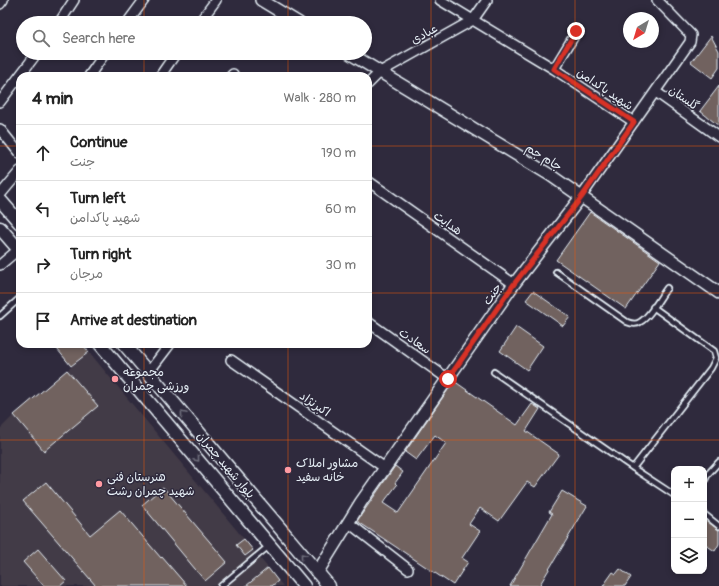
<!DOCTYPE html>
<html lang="en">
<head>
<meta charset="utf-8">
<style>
	body { margin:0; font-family:Pangolin,"Playpen Sans Arabic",sans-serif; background:#f6f6f6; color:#222 }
	.controls { position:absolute; right:12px; bottom:12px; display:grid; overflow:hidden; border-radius:8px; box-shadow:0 2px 6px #0003 }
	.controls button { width:36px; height:36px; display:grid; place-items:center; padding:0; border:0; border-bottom:1px solid #e0e0e0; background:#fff; color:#222; font:20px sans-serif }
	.compass { position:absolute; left:623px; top:12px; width:36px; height:36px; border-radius:50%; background:#fff; box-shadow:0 2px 6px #0003; rotate:218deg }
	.stop { position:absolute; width:12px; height:12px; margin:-9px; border:3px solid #d93025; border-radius:50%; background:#fff }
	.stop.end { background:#d93025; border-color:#fff; box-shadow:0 1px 4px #0008 }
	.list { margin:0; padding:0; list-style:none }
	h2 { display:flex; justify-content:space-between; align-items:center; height:52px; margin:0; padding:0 16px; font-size:17px }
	h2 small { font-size:13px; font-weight:400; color:#767676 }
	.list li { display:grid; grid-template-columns:26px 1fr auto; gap:12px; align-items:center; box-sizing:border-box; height:56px; padding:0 16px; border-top:1px solid #e0e0e0 }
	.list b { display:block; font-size:15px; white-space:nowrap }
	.list p { margin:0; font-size:13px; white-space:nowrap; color:#767676 }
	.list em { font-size:13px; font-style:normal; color:#767676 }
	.icon { flex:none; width:22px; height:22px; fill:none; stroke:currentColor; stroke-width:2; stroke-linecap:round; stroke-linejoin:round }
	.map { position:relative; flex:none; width:719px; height:586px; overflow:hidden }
	.search { position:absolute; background:#fff; box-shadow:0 2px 6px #0003; left:16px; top:16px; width:356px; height:44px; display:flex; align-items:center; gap:10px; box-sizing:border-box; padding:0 14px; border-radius:22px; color:#767676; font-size:15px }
	.panel { position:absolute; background:#fff; box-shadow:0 2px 6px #0003; left:16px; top:72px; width:356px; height:276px; border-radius:12px }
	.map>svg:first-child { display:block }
	.built { fill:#433b47 }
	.building { fill:#71625f; stroke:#e8f1f8 }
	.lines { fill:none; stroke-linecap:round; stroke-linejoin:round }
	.service-casing { stroke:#e8f1f8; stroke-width:8 }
	.minor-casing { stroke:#e8f1f8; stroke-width:12 }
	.tertiary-casing { stroke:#e8f1f8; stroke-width:14 }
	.secondary-casing { stroke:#e8f1f8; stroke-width:15 }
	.service { stroke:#2f2a3d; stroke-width:4.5 }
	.minor { stroke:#2f2a3d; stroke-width:9 }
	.tertiary { stroke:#2f2a3d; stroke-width:11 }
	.secondary { stroke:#2f2a3d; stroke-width:12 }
	.oneway { stroke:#70707e }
	.route { stroke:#d93025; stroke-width:5 }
	.grid { fill:none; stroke:#e8590c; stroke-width:1; stroke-opacity:0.55 }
	.poi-dot { fill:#ff9aa2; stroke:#2f2a3d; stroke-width:1.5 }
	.labels { text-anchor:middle; stroke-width:3; stroke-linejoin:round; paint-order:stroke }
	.street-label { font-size:12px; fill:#e8f1f8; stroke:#2f2a3d }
	.poi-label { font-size:12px; fill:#e8f1f8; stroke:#2f2a3d; text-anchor:start }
</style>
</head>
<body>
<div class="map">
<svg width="719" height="586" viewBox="0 0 719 586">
	<rect width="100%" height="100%" fill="#2f2a3d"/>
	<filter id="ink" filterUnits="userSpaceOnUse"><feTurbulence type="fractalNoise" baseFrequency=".025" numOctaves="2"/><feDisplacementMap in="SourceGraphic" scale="8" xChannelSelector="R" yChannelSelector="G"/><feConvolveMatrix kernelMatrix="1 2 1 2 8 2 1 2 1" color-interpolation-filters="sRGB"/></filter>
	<g filter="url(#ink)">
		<path class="built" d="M89 352 283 586H0V429L14 415Z"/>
		<path class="building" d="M711 36 719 51V68L712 78 691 62Z
			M719 86V126L700 111Z
			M590 212 660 261 626 309 556 260Z
			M533 291 570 317 563 326 526 300Z
			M516 327 543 346 527 370 500 351Z
			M53 344H82L89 352 71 366Z
			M67 370 98 406 44 451 14 415Z
			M454 381 517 425 532 404 540 409 526 431 559 454 535 487 527 482 499 521 480 508 469 524 480 531 462 558 468 562 453 585 357 521 395 466 403 472 395 483 397 485 383 503 398 513 446 443 435 435 416 460 405 452Z
			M46 482 90 535 120 510 161 558 162 557 187 586H96L23 501Z
			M163 487 227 562 205 581 142 505Z
			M562 491 587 506 539 586H510L552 514 549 512Z
			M704 519 719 530V544L715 551 704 544Z
			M244 539 253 550 245 556 236 545Z
			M38 549 66 581 60 586H44L23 562Z
			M268 568 278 581 272 586H246Z
			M620 569 631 577 625 586H603L613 572 616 574Z"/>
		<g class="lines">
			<g class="service-casing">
				<path id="service" d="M556 272 627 322C632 324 636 325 640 322 650 317 660 297 667 288
					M0 316 20 298
					M494 372 633 468 674 495
					M633 468 711 368 716 358 714 351 653 307
					M704 482 708 474 719 462
					M704 514 719 526
					M221 586 270 545"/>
			</g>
			<g class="minor-casing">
				<path id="minor" d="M440 0 554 69 634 122
					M0 4 3 0
					M59 23 74 0
					M127 23 144 0
					M199 23 216 0
					M554 69 577 31
					M89 76 105 53
					M160 76 176 53
					M231 76 233 74
					M368 84 380 72 473 20 487 0
					M656 92 719 137
					M0 102 37 53
					M0 129 20 154
					M368 181 514 284
					M0 195 20 171
					M581 197 690 42 691 35 657 0
					M0 265 19 249
					M368 322 448 379
					M231 360 385 468
					M148 373 170 344
					M349 523 408 569"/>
			</g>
			<g class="tertiary-casing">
				<path id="tertiary" d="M261 0 299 23
					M349 53 550 175 719 293
					M317 573 361 502 385 468 514 284 581 197"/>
			</g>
			<g class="secondary-casing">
				<path id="secondary" d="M0 200 20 223
					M0 228 20 251
					M100 344 304 586
					M124 344 329 586"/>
			</g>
			<use href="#service" class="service"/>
			<use href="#minor" class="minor"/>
			<use href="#tertiary" class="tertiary"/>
			<use href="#secondary" class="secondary"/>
		</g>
		<defs><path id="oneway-chevron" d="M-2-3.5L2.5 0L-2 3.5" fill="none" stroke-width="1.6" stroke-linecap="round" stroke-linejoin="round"/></defs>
		<g class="oneway">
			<use href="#oneway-chevron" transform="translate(183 414) rotate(-130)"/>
			<use href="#oneway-chevron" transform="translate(197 459) rotate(50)"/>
			<use href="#oneway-chevron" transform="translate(303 556) rotate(-130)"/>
		</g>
	</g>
	<g class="lines" filter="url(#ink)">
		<path class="route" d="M448 379 514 284 581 198 634 122 554 69 576 31"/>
	</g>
	<path class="grid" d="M144 0V23M288 0V23M431 0V586M575 0V586M144 53V76M288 53V76M0 146H20M368 146H719M0 293H20M368 293H719M144 344V586M288 344V586M0 440H719"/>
	<g class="poi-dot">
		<circle cx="115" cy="379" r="4"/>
		<circle cx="288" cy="470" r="4"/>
		<circle cx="99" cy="484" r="4"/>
	</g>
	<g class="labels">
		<g class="street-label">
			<text transform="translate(424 34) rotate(-29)" y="4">عبادی</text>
			<text transform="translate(605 89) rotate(34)" y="4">شهید پاکدامن</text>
			<text transform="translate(684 98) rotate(35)" y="4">گلستان</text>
			<text transform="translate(544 157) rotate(32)" y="4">جام جم</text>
			<text transform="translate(448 223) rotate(35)" y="4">هدایت</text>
			<text transform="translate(492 294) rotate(-55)" y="4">جنت</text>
			<text transform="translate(415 341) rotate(35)" y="4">سعادت</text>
			<text transform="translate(315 404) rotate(35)" y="4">اکبرنژاد</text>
			<text transform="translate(226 465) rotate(50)" y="4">بلوار شهید چمران</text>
		</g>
		<g class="poi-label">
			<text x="123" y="376">مجموعه<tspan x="123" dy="14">ورزشی چمران</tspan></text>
			<text x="296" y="467">مشاور املاک<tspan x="296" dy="14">خانه سفید</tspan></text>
			<text x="107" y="481">هنرستان فنی<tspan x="107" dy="14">شهید چمران رشت</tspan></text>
		</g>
	</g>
</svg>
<div class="controls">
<button>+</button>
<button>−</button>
<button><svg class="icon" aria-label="layers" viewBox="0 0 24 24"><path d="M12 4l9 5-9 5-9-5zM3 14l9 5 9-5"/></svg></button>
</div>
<svg class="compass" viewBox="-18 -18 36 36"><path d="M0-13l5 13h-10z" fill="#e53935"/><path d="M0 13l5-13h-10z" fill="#767676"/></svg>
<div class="stop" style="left:448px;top:379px"></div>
<div class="stop end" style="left:576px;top:31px"></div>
<div class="search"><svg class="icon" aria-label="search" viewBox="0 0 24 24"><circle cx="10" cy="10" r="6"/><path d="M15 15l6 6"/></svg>Search here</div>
<section class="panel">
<h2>4 min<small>Walk · 280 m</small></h2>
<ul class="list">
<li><svg class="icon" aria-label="ahead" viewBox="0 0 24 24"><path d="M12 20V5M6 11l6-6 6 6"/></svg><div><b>Continue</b><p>جنت</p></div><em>190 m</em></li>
<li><svg class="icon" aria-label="left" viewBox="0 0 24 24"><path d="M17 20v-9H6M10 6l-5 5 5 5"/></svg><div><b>Turn left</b><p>شهید پاکدامن</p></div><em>60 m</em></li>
<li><svg class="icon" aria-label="right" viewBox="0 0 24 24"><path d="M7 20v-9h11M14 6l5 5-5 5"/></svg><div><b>Turn right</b><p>مرجان</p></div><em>30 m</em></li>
<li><svg class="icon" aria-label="arrive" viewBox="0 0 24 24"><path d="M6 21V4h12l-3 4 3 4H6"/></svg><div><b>Arrive at destination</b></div></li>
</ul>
</section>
</div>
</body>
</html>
